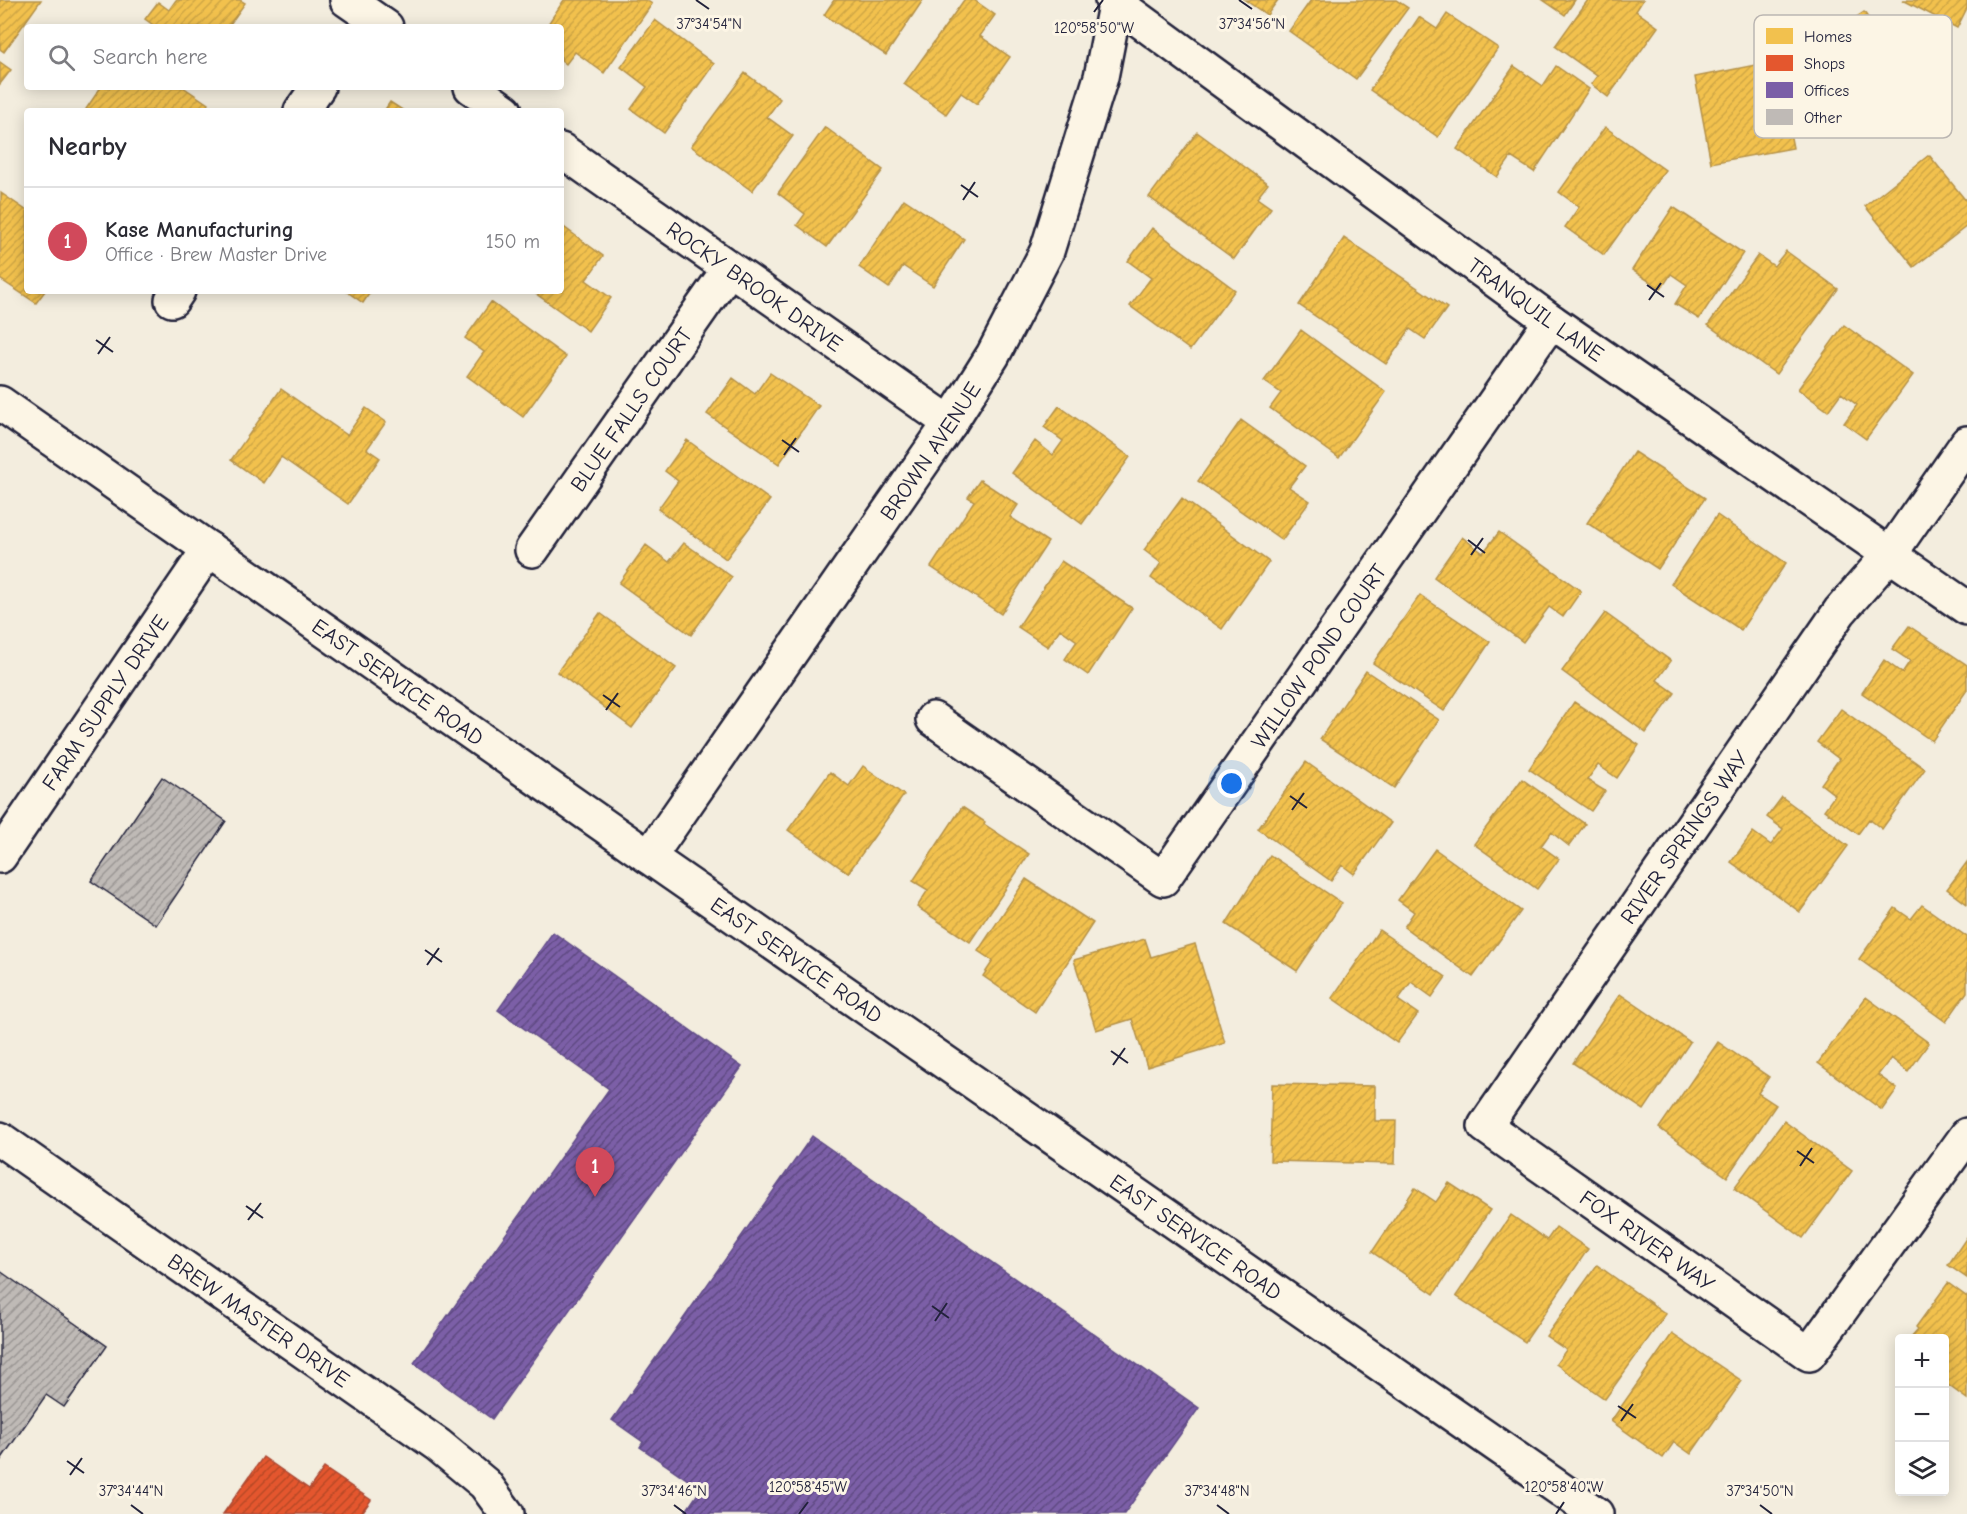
<!DOCTYPE html>
<html lang="en">
<head>
<meta charset="utf-8">
<style>
	body { margin:0; font-family:"Comic Neue",sans-serif; background:#f7f7f7; color:#2b2b33 }
	.controls { position:absolute; right:18px; bottom:18px; display:grid; overflow:hidden; border-radius:6px; box-shadow:0 3px 15px #0003 }
	.controls button { width:54px; height:54px; display:grid; place-items:center; padding:0; border:0; border-bottom:2px solid #e1e1e2; background:#fff; color:#2b2b33; font:30px sans-serif }
	.you { position:absolute; left:1232px; top:784px; width:21px; height:21px; margin:-15px; border:4px solid #fff; border-radius:50%; background:#1a73e8; box-shadow:0 0 0 9px #1a73e833 }
	.badge { display:grid; place-items:center; width:39px; height:39px; border-radius:50%; background:#d1495b; color:#fff; font-size:20px; font-weight:700 }
	.pin { position:absolute; translate:-50% -50px; filter:drop-shadow(0 2px 3px #0008) }
	.pin::after { content:''; position:absolute; top:32px; width:21px; height:18px; background:inherit; clip-path:polygon(0 0,100% 0,50% 100%) }
	.list { margin:0; padding:0; list-style:none }
	h2 { display:flex; justify-content:space-between; align-items:center; height:78px; margin:0; padding:0 24px; font-size:26px }
	h2 small { font-size:20px; font-weight:400; color:#7c7c81 }
	.list li { display:grid; grid-template-columns:39px 1fr auto; gap:18px; align-items:center; box-sizing:border-box; height:108px; padding:0 24px; border-top:2px solid #e1e1e2 }
	.list b { display:block; font-size:22px; white-space:nowrap }
	.list p { margin:0; font-size:20px; white-space:nowrap; color:#7c7c81 }
	.list em { font-size:20px; font-style:normal; color:#7c7c81 }
	.icon { flex:none; width:33px; height:33px; fill:none; stroke:currentColor; stroke-width:2; stroke-linecap:round; stroke-linejoin:round }
	.map { position:relative; flex:none; width:1967px; height:1514px; overflow:hidden }
	.search { position:absolute; background:#fff; box-shadow:0 3px 15px #0003; left:24px; top:24px; width:540px; height:66px; display:flex; align-items:center; gap:15px; box-sizing:border-box; padding:0 21px; border-radius:6px; color:#7c7c81; font-size:22px }
	.panel { position:absolute; background:#fff; box-shadow:0 3px 15px #0003; left:24px; top:108px; width:540px; height:186px; border-radius:6px }
	.map>svg:first-child { display:block }
	.homes { fill:url(#homes-hatch); stroke:#b49148; stroke-width:1.5 }
	.shops { fill:url(#shops-hatch); stroke:#aa4732; stroke-width:1.5 }
	.offices { fill:url(#offices-hatch); stroke:#604c87; stroke-width:1.5 }
	.building { fill:url(#building-hatch); stroke:#22223b; stroke-width:1.5 }
	.lines { fill:none; stroke-linecap:round; stroke-linejoin:round }
	.street-casing { stroke:#22223b; stroke-width:38 }
	.secondary-casing { stroke:#22223b; stroke-width:38 }
	.street { stroke:#fcf5e5; stroke-width:33 }
	.secondary { stroke:#fcf5e5; stroke-width:33 }
	.ticks { fill:none; stroke:#22223b; stroke-width:2 }
	.labels { text-anchor:middle; stroke-width:6; stroke-linejoin:round; paint-order:stroke }
	.street-label { font-size:22px; fill:#22223b; stroke:#fcf5e5 }
	.key { fill:#fcf5e5; stroke:#bbb6b2; stroke-width:1.5 }
	.key-label { font-size:16px; fill:#22223b }
	.ticks-label { font-size:15px; text-anchor:middle; fill:#22223b; stroke:#fcf5e5; stroke-width:6; stroke-linejoin:round; paint-order:stroke }
</style>
</head>
<body>
<div class="map">
<svg width="1967" height="1514" viewBox="0 0 1967 1514">
	<defs>
		<pattern id="homes-hatch" width="6" height="6" patternUnits="userSpaceOnUse" patternTransform="scale(1.5)"><rect width="6" height="6" fill="#f2c14e"/><path d="M-1 1l2-2M0 6l6-6M5 7l2-2" fill="none" stroke="#cfa645"/></pattern>
		<pattern id="shops-hatch" width="6" height="6" patternUnits="userSpaceOnUse" patternTransform="scale(1.5)"><rect width="6" height="6" fill="#e4572e"/><path d="M-1 1l2-2M0 6l6-6M5 7l2-2" fill="none" stroke="#b84828"/></pattern>
		<pattern id="offices-hatch" width="6" height="6" patternUnits="userSpaceOnUse" patternTransform="scale(1.5)"><rect width="6" height="6" fill="#7b5ea7"/><path d="M-1 1l2-2M0 6l6-6M5 7l2-2" fill="none" stroke="#5f4982"/></pattern>
		<pattern id="building-hatch" width="6" height="6" patternUnits="userSpaceOnUse" patternTransform="scale(1.5)"><rect width="6" height="6" fill="#bfbab6"/><path d="M-1 1l2-2M0 6l6-6M5 7l2-2" fill="none" stroke="#9b9795"/></pattern>
	</defs>
	<rect width="100%" height="100%" fill="#f3edde"/>
	<filter id="ink" filterUnits="userSpaceOnUse"><feTurbulence type="fractalNoise" baseFrequency=".0167" numOctaves="2"/><feDisplacementMap in="SourceGraphic" scale="12" xChannelSelector="R" yChannelSelector="G"/><feConvolveMatrix kernelMatrix="1 2 1 2 8 2 1 2 1" color-interpolation-filters="sRGB"/></filter>
	<g filter="url(#ink)">
		<path class="homes" d="M0 0H41L4 52 0 49Z
			M176 0H240L245 3 228 27H156L145 19 158 2 169 10Z
			M564 0H646L652 4 604 73 575 52 566 64 561 60V27H546Z
			M834 0H923L886 55 824 15Z
			M964 0H974L995 15 980 36 1010 57 977 104 961 93 946 114 904 84Z
			M1245 0H1278L1267 15Z
			M1311 0H1396L1408 8 1356 79 1289 31Z
			M1543 0H1575L1565 15Z
			M1588 0H1643L1636 11 1658 27 1608 97 1591 84 1597 76 1555 46Z
			M1903 0H1967V8L1957 28Z
			M1864 12 1912 81 1842 128 1795 59Z
			M1447 14 1498 48 1438 137 1370 90 1419 17 1437 29Z
			M655 20 714 64 664 133 631 109 647 87 621 67Z
			M1776 61 1793 148 1711 163 1695 77Z
			M0 62 11 70 0 84Z
			M1514 66 1543 86 1556 66 1589 89 1534 172 1511 157 1497 177 1457 149Z
			M745 73 780 99 767 117 793 136 752 191 691 146Z
			M101 87H183L208 104 204 111H89L86 109Z
			M390 102 404 111H384Z
			M825 127 883 170 827 247 797 225 805 214 778 193Z
			M1605 127 1665 170 1604 255 1565 227 1579 207 1559 192Z
			M1197 132 1268 184 1257 198 1271 208 1234 259 1149 197Z
			M1929 155 1967 202V226L1914 267 1865 206Z
			M1 193 27 211V291H45L36 303 0 279Z
			M904 199 964 239 933 286 903 266 889 288 859 267Z
			M1673 207 1743 253 1699 319 1675 304 1687 285 1671 274 1661 289 1632 270Z
			M561 225 603 256 586 280 611 298 588 331 532 291H561Z
			M1152 228 1235 290 1190 350 1130 306 1151 278 1128 261Z
			M1344 238 1447 308 1425 339 1410 329 1386 364 1299 305Z
			M1786 251 1838 289 1776 374 1708 325 1758 255 1774 266Z
			M346 291H371L363 303Z
			M491 302 566 357 523 417 467 376 484 352 465 338Z
			M1844 325 1913 375 1866 439 1844 423 1857 405 1841 393 1828 411 1798 389Z
			M1301 330 1386 392 1339 458 1270 408 1281 393 1264 381Z
			M770 373 819 406 779 464 707 414 733 378 755 394Z
			M281 389 347 435 366 408 386 422 367 449 380 458 348 504 281 457 264 483 231 460Z
			M1059 406 1130 457 1082 524 1012 473 1035 441 1053 455 1063 441 1044 427Z
			M1241 420 1305 466 1289 487 1310 501 1282 540 1198 481Z
			M687 440 770 500 726 559 658 509 678 481 665 471Z
			M1634 452 1705 498 1658 569 1587 523Z
			M980 480 1018 505 1010 517 1048 542 1001 614 931 567 974 501 968 497Z
			M1182 498 1269 562 1222 629 1151 578 1161 563 1144 550Z
			M1717 515 1786 563 1741 630 1671 584Z
			M1499 532 1581 591 1563 617 1549 607 1523 642 1434 577 1462 537 1483 553Z
			M684 543 732 577 691 635 619 583 646 545 669 562Z
			M1061 561 1132 608 1088 675 1065 659 1077 641 1060 629 1048 647 1018 627Z
			M1420 595 1490 642 1444 711 1373 663Z
			M600 613 676 668 632 728 557 672Z
			M1605 613 1671 661 1657 680 1675 693 1646 733 1562 671Z
			M1909 626 1967 665V690L1932 741 1862 693 1884 660 1902 673 1910 661 1892 649Z
			M1366 671 1439 720 1394 788 1320 739Z
			M1574 702 1639 745 1617 778 1598 765 1587 780 1605 791 1591 811 1529 769Z
			M1841 709 1925 769 1882 829 1869 819 1858 834 1824 810 1835 795 1821 784 1839 759 1817 742Z
			M1306 762 1391 823 1354 874 1342 865 1331 881 1258 829Z
			M863 766 904 795 848 873 788 830 830 772 849 786Z
			M1522 779 1585 824 1569 846 1551 832 1541 846 1559 859 1537 889 1474 844Z
			M1782 797 1848 846 1800 912 1731 862 1753 832 1771 845 1783 829 1767 817Z
			M962 807 985 822 984 824 1029 854 970 942 917 907 928 890 913 881Z
			M1435 849 1521 911 1473 977 1404 927 1414 912 1398 900Z
			M1270 855 1342 903 1297 971 1226 924Z
			M1967 862V904L1947 889Z
			M1026 879 1093 923 1035 1012 983 976 993 961 978 951Z
			M1922 905 1967 937V992L1946 1022 1859 959 1895 908 1911 919Z
			M1379 930 1446 977 1432 997 1411 982 1398 1000 1418 1014 1397 1043 1332 998Z
			M1145 939 1151 957 1195 944 1225 1043 1147 1067 1132 1019 1096 1030 1074 960Z
			M1620 994 1690 1042 1644 1110 1573 1063Z
			M1866 997 1929 1043 1908 1072 1891 1058 1878 1075 1897 1089 1882 1110 1818 1063Z
			M1718 1042 1769 1077 1758 1093 1776 1105 1727 1177 1659 1128Z
			M1272 1084 1375 1086V1121H1396L1395 1164 1270 1161Z
			M1784 1121 1852 1171 1803 1238 1734 1188Z
			M1449 1183 1490 1210 1434 1294 1372 1252 1415 1188 1436 1202Z
			M1511 1215 1547 1240 1556 1227 1588 1249 1525 1342 1456 1296Z
			M1967 1237V1278L1948 1265Z
			M1597 1265 1666 1314 1605 1399 1556 1364 1566 1350 1546 1336Z
			M1948 1283 1967 1297V1399L1944 1382V1338H1910L1918 1329 1916 1327Z
			M1672 1334 1742 1381 1691 1454 1674 1442 1663 1458 1611 1421Z"/>
		<path class="shops" d="M263 1457 309 1489 324 1468 371 1500 361 1514H223Z"/>
		<path class="offices" d="M553 932 742 1067 492 1419 414 1363 609 1089 498 1010Z
			M812 1136 1199 1408 1124 1514H684L701 1489 640 1447 643 1442 612 1420Z"/>
		<path class="building" d="M162 777 226 821 156 925 91 881Z
			M0 1271 107 1346 64 1407 46 1395 0 1461Z"/>
		<g class="lines">
			<g class="street-casing">
				<g id="street">
					<path d="M347 0 386 27"/>
					<path id="s1" d="M1112 0 1551 321 1967 608"/>
					<path d="M471 87 505 111"/>
					<path d="M301 111 318 87"/>
					<path id="s2" d="M561 150 950 423"/>
					<path d="M172 300 178 291"/>
					<path id="s3" d="M1967 443 1890 554 1840 611 1485 1126 1809 1354 1967 1135"/>
					<path id="s4" d="M532 550 729 269"/>
					<path id="s5" d="M933 719 1163 879 1551 321"/>
					<path id="s6" d="M0 856 209 549"/>
					<path id="s7" d="M649 857 950 423 993 355 1047 251 1101 77 1116 0"/>
					<path id="s8" d="M0 1139 438 1445 485 1484 507 1514"/>
				</g>
			</g>
			<g class="secondary-casing">
				<g id="secondary">
					<path id="s9" d="M0 403 649 857 1596 1514"/>
				</g>
			</g>
			<use href="#street" class="street"/>
			<use href="#secondary" class="secondary"/>
		</g>
	</g>
	<path class="ticks" d="M696 0 709 9M1239 0 1252 9M1094 12 1103 0M961 185 978 197M963 200 975 182M1647 285 1664 297M1649 300 1661 283M96 340 113 352M98 354 110 337M782 440 799 452M784 455 796 438M1468 540 1485 553M1471 555 1483 538M603 695 620 707M606 710 618 693M1290 796 1307 808M1292 810 1304 793M425 950 442 962M427 965 439 948M1111 1051 1128 1063M1113 1065 1125 1048M1797 1151 1814 1163M1800 1166 1812 1148M246 1206 263 1218M248 1220 261 1203M932 1306 949 1318M935 1321 947 1303M1618 1406 1636 1418M1621 1421 1633 1404M67 1461 84 1473M70 1475 82 1458M131 1505 143 1514M674 1505 686 1514M1217 1505 1229 1514M1760 1505 1772 1514M799 1514 808 1502M1556 1514 1564 1502"/>
	<g class="labels">
		<g class="street-label">
			<text dy="8" stroke="none"><textPath href="#s2" startOffset="237">ROCKY BROOK DRIVE</textPath></text>
			<text dy="8" stroke="none"><textPath href="#s1" startOffset="525">TRANQUIL LANE</textPath></text>
			<text dy="8" stroke="none"><textPath href="#s4" startOffset="172">BLUE FALLS COURT</textPath></text>
			<text dy="8" stroke="none"><textPath href="#s7" startOffset="494">BROWN AVENUE</textPath></text>
			<text dy="8" stroke="none"><textPath href="#s5" startOffset="552">WILLOW POND COURT</textPath></text>
			<text dy="8" stroke="none"><textPath href="#s9" startOffset="486">EAST SERVICE ROAD</textPath></text>
			<text dy="8" stroke="none"><textPath href="#s6" startOffset="186">FARM SUPPLY DRIVE</textPath></text>
			<text transform="translate(1684 837) rotate(-55)" y="8">RIVER SPRINGS WAY</text>
			<text dy="8" stroke="none"><textPath href="#s9" startOffset="972">EAST SERVICE ROAD</textPath></text>
			<text dy="8" stroke="none"><textPath href="#s9" startOffset="1458">EAST SERVICE ROAD</textPath></text>
			<text dy="8" stroke="none"><textPath href="#s3" startOffset="1035">FOX RIVER WAY</textPath></text>
			<text dy="8" stroke="none"><textPath href="#s8" startOffset="316">BREW MASTER DRIVE</textPath></text>
		</g>
	</g>
	<rect x="1754" y="15" width="198" height="123" rx="9" class="key"/>
	<rect x="1766" y="28" width="27" height="16" fill="#f2c14e"/>
	<rect x="1766" y="55" width="27" height="16" fill="#e4572e"/>
	<rect x="1766" y="82" width="27" height="16" fill="#7b5ea7"/>
	<rect x="1766" y="109" width="27" height="16" fill="#bfbab6"/>
	<g class="key-label">
		<text x="1804" y="42">Homes</text>
		<text x="1804" y="69">Shops</text>
		<text x="1804" y="96">Offices</text>
		<text x="1804" y="123">Other</text>
	</g>
	<g class="ticks-label">
		<text x="709" y="29">37°34'54"N</text>
		<text x="1252" y="29">37°34'56"N</text>
		<text x="1094" y="33">120°58'50"W</text>
		<text x="808" y="1492">120°58'45"W</text>
		<text x="1564" y="1492">120°58'40"W</text>
		<text x="131" y="1496">37°34'44"N</text>
		<text x="674" y="1496">37°34'46"N</text>
		<text x="1217" y="1496">37°34'48"N</text>
		<text x="1760" y="1496">37°34'50"N</text>
	</g>
</svg>
<div class="controls">
<button>+</button>
<button>−</button>
<button><svg class="icon" aria-label="layers" viewBox="0 0 24 24"><path d="M12 4l9 5-9 5-9-5zM3 14l9 5 9-5"/></svg></button>
</div>
<div class="you"></div>
<div class="pin badge" style="left:595px;top:1197px">1</div>
<div class="search"><svg class="icon" aria-label="search" viewBox="0 0 24 24"><circle cx="10" cy="10" r="6"/><path d="M15 15l6 6"/></svg>Search here</div>
<section class="panel">
<h2>Nearby<small></small></h2>
<ul class="list">
<li><span class="badge">1</span><div><b>Kase Manufacturing</b><p>Office · Brew Master Drive</p></div><em>150 m</em></li>
</ul>
</section>
</div>
</body>
</html>
